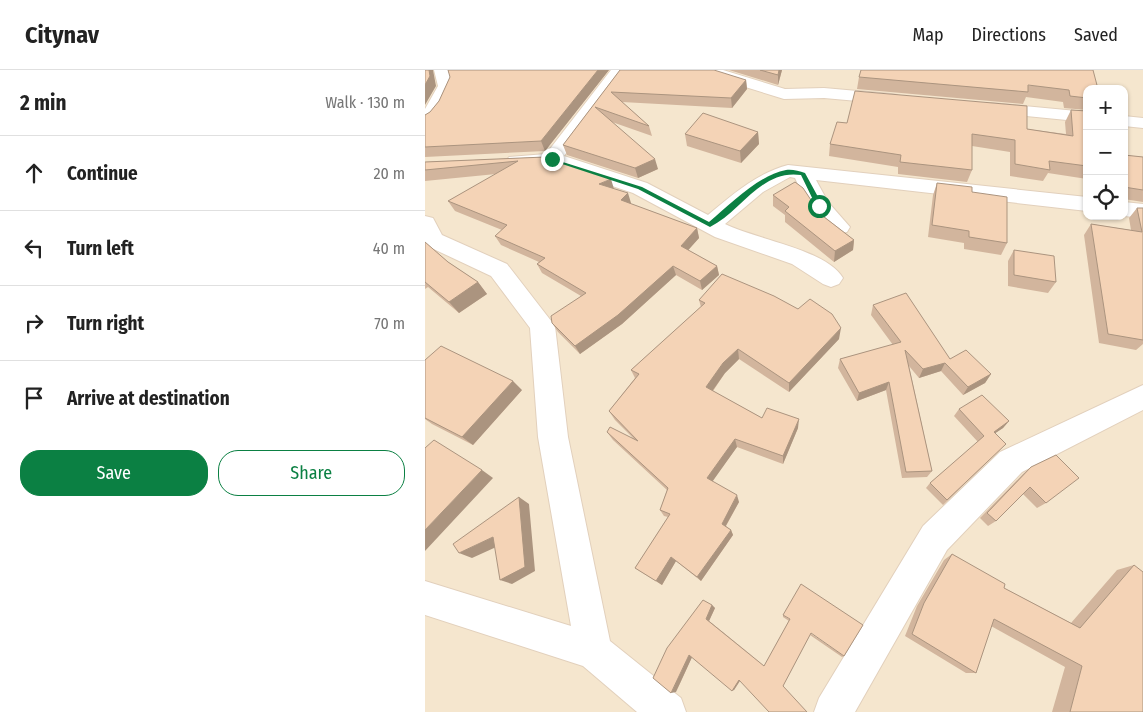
<!DOCTYPE html>
<html lang="en">
<head>
<meta charset="utf-8">
<style>
	body { margin:0; font-family:"Fira Sans Condensed",sans-serif; background:#f2f2f2; color:#222 }
	.controls { position:absolute; right:15px; top:15px; display:grid; overflow:hidden; border-radius:10px; box-shadow:0 1px 4px #0004 }
	.controls button { width:45px; height:45px; display:grid; place-items:center; padding:0; border:0; border-bottom:1px solid #e0e0e0; background:#fff; color:#222; font:25px sans-serif }
	.stop { position:absolute; width:15px; height:15px; margin:-11px; border:4px solid #0b8043; border-radius:50%; background:#fff }
	.stop.end { background:#0b8043; border-color:#fff; box-shadow:0 1px 5px #0008 }
	.list { margin:0; padding:0; list-style:none }
	h2 { display:flex; justify-content:space-between; align-items:center; height:65px; margin:0; padding:0 20px; font-size:21px }
	h2 small { font-size:16px; font-weight:400; color:#767676 }
	.list li { display:grid; grid-template-columns:32px 1fr auto; gap:15px; align-items:center; box-sizing:border-box; height:75px; padding:0 20px; border-top:1px solid #e0e0e0 }
	.list b { display:block; font-size:19px; white-space:nowrap }
	.list em { font-size:16px; font-style:normal; color:#767676 }
	.actions { display:flex; gap:10px; padding:15px 20px }
	.actions a { flex:1; padding:11px 0; border:1px solid #0b8043; border-radius:20px; text-align:center; font-size:18px; color:#0b8043 }
	.actions .main { background:#0b8043; color:#fff }
	.icon { flex:none; width:28px; height:28px; fill:none; stroke:currentColor; stroke-width:2; stroke-linecap:round; stroke-linejoin:round }
	.map { position:relative; flex:none; width:718px; height:642px; overflow:hidden }
	header { display:flex; align-items:center; gap:30px; box-sizing:border-box; height:70px; padding:0 25px; background:#fff; border-bottom:1px solid #e0e0e0 }
	header strong { font-size:24px }
	nav { display:flex; gap:28px; margin-inline-start:auto; font-size:18px }
	main { display:flex }
	aside { flex:1; background:#fff }
	.map>svg:first-child { display:block }
	.residential { fill:#f5e6ce; fill-rule:evenodd }
	.lines { fill:none; stroke-linecap:round; stroke-linejoin:round }
	.minor-casing { stroke:#e2d0bc; stroke-width:2 }
	.minor { fill:#fff; fill-rule:evenodd }
	.wall { fill:#d2b59d }
	.shaded-wall { fill:#ab947f }
	.building { fill:#f4d3b6; stroke:#ab947f }
	.route { fill:#0b8043 }
</style>
</head>
<body>
<header>
<strong>Citynav</strong>
<nav><a>Map</a><a>Directions</a><a>Saved</a></nav>
</header>
<main>
<aside>
<h2>2 min<small>Walk · 130 m</small></h2>
<ul class="list">
<li><svg class="icon" aria-label="ahead" viewBox="0 0 24 24"><path d="M12 20V5M6 11l6-6 6 6"/></svg><div><b>Continue</b></div><em>20 m</em></li>
<li><svg class="icon" aria-label="left" viewBox="0 0 24 24"><path d="M17 20v-9H6M10 6l-5 5 5 5"/></svg><div><b>Turn left</b></div><em>40 m</em></li>
<li><svg class="icon" aria-label="right" viewBox="0 0 24 24"><path d="M7 20v-9h11M14 6l5 5-5 5"/></svg><div><b>Turn right</b></div><em>70 m</em></li>
<li><svg class="icon" aria-label="arrive" viewBox="0 0 24 24"><path d="M6 21V4h12l-3 4 3 4H6"/></svg><div><b>Arrive at destination</b></div></li>
</ul>
<div class="actions"><a class="main">Save</a><a>Share</a></div>
</aside>
<div class="map">
<svg width="718" height="642" viewBox="0 0 718 642">
	<rect width="100%" height="100%" fill="#fdf4e0"/>
	<path class="residential" d="M0 0H718V642H0ZM662 19H699V146H662Z"/>
	<g class="lines">
		<g class="minor-casing">
			<path id="minor" d="M9 0H25L29 16C23 29 15 53 0 56V39L13 16Z
				M186 0H202L139 86 222 113 283 145C307 125 332 103 363 95L662 127V141L391 110 403 132 425 157 422 162C396 169 379 127 370 108L365 107 338 122 300 154C329 169 401 179 418 208L414 214 406 217 398 214 367 194 290 167 208 123 125 95 91 97 84 95 81 91 84 87 121 84Z
				M273 0H298L360 19 399 18 466 24 472 25 475 29 472 33 466 34 399 28 359 29 275 3Z
				M566 33 662 42V52L560 42 557 38 560 34Z
				M699 46 718 48V58L699 56Z
				M699 132 718 134V148L699 146Z
				M0 146 8 148 17 165 82 194 130 256 143 367 185 571 256 628 261 642H212L158 596 0 545V511L146 556 113 367 105 258 66 206 0 175Z
				M718 315V340L597 402 522 480 430 642H389L394 628 498 456 575 382Z"/>
		</g>
		<use href="#minor" class="minor"/>
	</g>
	<path class="wall" d="M23 0H184L120 81 0 87V45L5 42 14 31 25 7Z
		M195 0 321 10 322 19 307 38 197 32 224 56 227 66 187 52 233 99 213 108 142 85 138 75Z
		M304 0H357L353 15Z
		M434 7 673 19H662V40L639 38 638 32 601 27 598 34 432 19Z
		M646 40 662 41V109L623 103 618 111 585 106V82L547 76V100L542 112 473 104V97L404 86 405 74 422 53 602 59 641 64 640 52Z
		M333 62 334 74 316 93 262 76 260 64Z
		M699 85 718 87V132L699 129Z
		M120 87 189 119 206 133 205 134 272 158 274 168 263 180 292 196 294 205 277 220 251 205 197 254 155 284 133 262 127 253 156 226 117 203 112 194 114 192 76 175 70 166 77 160 30 141 23 131 71 104 0 111V92Z
		M512 113 547 122 582 173 576 185 539 179V173L503 167 508 125Z
		M348 125 392 139V141L429 170 428 180 409 192 360 152V145L348 136Z
		M712 138H718V274L711 280 674 273 659 165 666 154 706 160 704 148Z
		M0 172 23 192 53 212 62 224 34 243 3 217 0 219Z
		M589 180 631 212 623 223 583 216V191Z
		M274 230 414 269 364 322 314 289 300 303 288 321 337 348 373 358 358 394 312 377 287 411 314 432 301 456 306 460 308 465 276 511 251 491 237 515 210 498 243 447 239 446 235 440 242 420 188 370 182 362 208 368 190 350 184 341 210 308 206 300 276 237Z
		M448 235 525 289 566 304 560 313 538 325 516 301 494 308 484 296 507 401 502 407 477 408 461 320 432 331 413 298 415 289 468 275 446 245Z
		M97 320 48 375 7 354 0 349V339Z
		M534 339 584 351 578 358 570 363 575 380 518 435 501 418 505 413 553 372 529 346Z
		M606 397 621 433 612 438 598 424 571 451 563 456 555 448 598 404Z
		M527 484 579 518 646 553 692 500 709 495 718 642H627L640 597 566 556 551 603H541L480 566 492 536 519 490Z
		M287 535 290 538 284 551 339 596 364 551 358 547V545L419 586 417 587 385 565 358 616 315 611 309 620 267 587 251 622Z"/>
	<path class="shaded-wall" d="M4 0H8L11 16 0 35V15Z
		M173 0H184L120 81 116 71Z
		M354 0H357L353 15V5Z
		M321 10 322 19 307 38 306 28Z
		M333 62 334 74 316 93 315 81Z
		M230 89 233 99 213 108 210 98Z
		M186 109 189 119 174 114Z
		M203 123 206 133 199 140 196 130Z
		M272 158 274 168 258 186 256 176Z
		M429 170 428 180 409 192 410 181Z
		M248 196 251 205 197 254 155 284 150 276Z
		M292 196 294 205 277 220 275 211Z
		M53 212 62 224 34 243 24 232Z
		M416 258 414 269 364 322V313Z
		M313 279 314 289 300 303 283 327 281 317 298 293Z
		M520 293 516 301 494 308 498 299Z
		M566 304 560 313 538 325 543 317Z
		M88 311 97 320 48 375 37 367Z
		M464 312 461 320 432 331 434 323Z
		M374 349 373 358 358 394V386Z
		M584 351 578 358 563 368 569 362Z
		M310 369 312 377 285 415 282 408Z
		M57 400 68 408 0 481V460Z
		M312 425 314 432 299 459 297 454Z
		M94 427 104 434 110 501 87 514 75 510Z
		M306 460 308 465 276 511 272 507Z
		M68 467 80 473 47 488 34 483Z
		M246 487 251 491 237 515 231 511Z
		M287 535 290 538 284 551 340 596 281 549Z
		M264 585H268L251 622 246 623Z
		M316 609 309 620 307 621 314 610Z"/>
	<path class="building" d="M0 0H4L5 6 0 15Z
		M23 0H173L116 71 0 77V45L5 42 14 31 25 7Z
		M195 0H289L321 10 306 28 186 22 224 56 170 37 230 89 210 98 138 75Z
		M335 0H354L353 5Z
		M436 0H668L673 19H662V28L645 26 644 20 603 15V22L434 7Z
		M430 21 602 36V59L648 66 646 40 662 41V96L624 91 625 100 590 94V70L547 64V100L475 92 476 85 405 74 412 52 422 53Z
		M278 43 333 62 315 81 260 64Z
		M699 85 718 87V120L699 117Z
		M120 87 186 109 174 114 203 123 196 130 272 158 256 176 292 196 275 211 248 196 193 245 150 276 127 253 126 246 161 223 112 194 120 188 70 166 82 155 23 131 93 91 0 100V92Z
		M370 112 378 118 392 139 390 140 429 170 410 181 360 141 364 137 348 125Z
		M512 113 547 117V122L582 127V173L544 167V161L507 155Z
		M712 138H718V270L683 264 666 154 717 162Z
		M0 172 23 192 53 212 24 232 0 212Z
		M589 180 629 186 631 212 589 205Z
		M297 204 349 226 373 239 385 229 407 244 416 258 364 313 313 279 298 293 281 317 337 348 342 338 374 349 358 386 310 369 282 408 312 425 297 454 306 460 272 507 246 487 231 511 210 498 245 444 235 440 243 418 182 362 185 357 213 371 184 341 214 304 206 300 280 233 274 230Z
		M481 223 525 289 541 280 566 304 543 317 520 293 498 299 480 280 507 401 481 402 464 312 434 323 415 289 476 272 448 235Z
		M16 276 88 311 37 367 0 348V290Z
		M557 325 584 351 569 362 581 374 522 430 505 413 559 366 534 339Z
		M9 370 57 400 0 460V378Z
		M631 385 654 408 621 433 605 417 571 451 562 443 606 397Z
		M94 427 100 497 75 510 68 467 34 483 28 474Z
		M527 484 580 514 579 518 655 558 709 495 718 502V642H645L657 596 569 549 551 603 487 564 499 533Z
		M376 514 438 555 419 586 386 563 358 616 382 642H344L314 610 307 621 264 585 246 623 228 608 242 578 278 530 287 535 281 549 339 596 365 549 358 545Z"/>
	<path class="route" d="M125 88 217 117 284 152C306 134 332 106 361 100 367 99 374 101 380 103L398 136 392 138 376 105C336 99 316 142 285 157L213 119 125 90Z"/>
</svg>
<div class="controls">
<button>+</button>
<button>−</button>
<button><svg class="icon" aria-label="locate" viewBox="0 0 24 24"><circle cx="12" cy="12" r="6"/><path d="M12 2v4M12 18v4M2 12h4M18 12h4"/></svg></button>
</div>
<div class="stop" style="left:394px;top:136px"></div>
<div class="stop end" style="left:127px;top:89px"></div>
</div>
</main>
</body>
</html>
